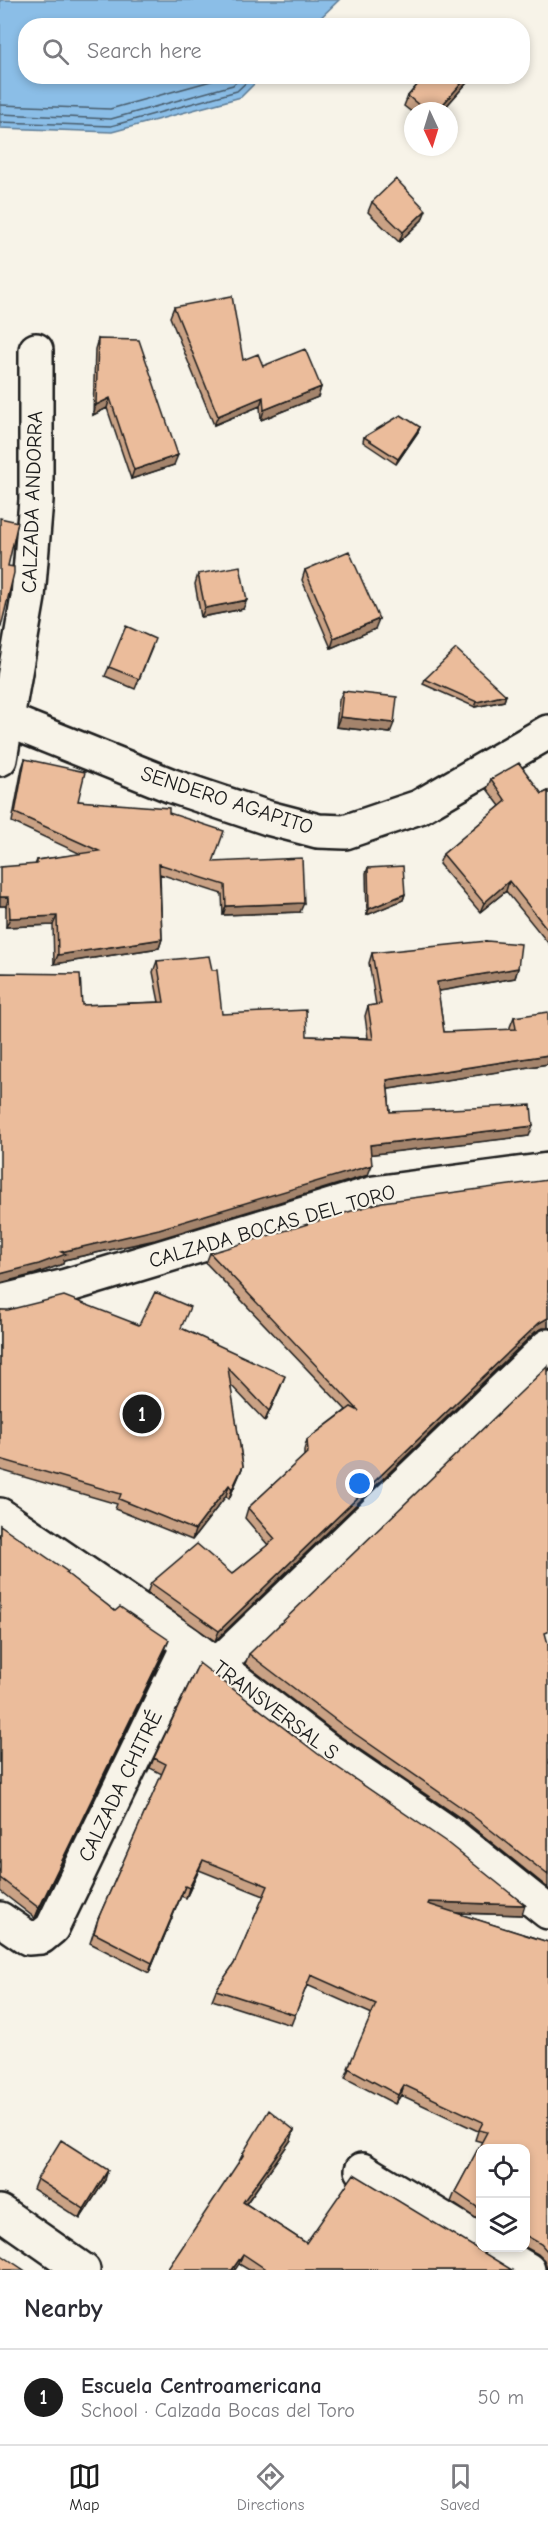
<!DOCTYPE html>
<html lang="en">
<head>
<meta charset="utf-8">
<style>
	body { margin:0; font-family:"Comic Neue",sans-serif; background:#f7f7f7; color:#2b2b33 }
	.controls { position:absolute; right:18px; bottom:18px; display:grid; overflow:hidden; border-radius:12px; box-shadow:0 3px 9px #0003 }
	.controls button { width:54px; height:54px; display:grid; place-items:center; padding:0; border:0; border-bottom:2px solid #e1e1e2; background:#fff; color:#2b2b33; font:30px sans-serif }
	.compass { position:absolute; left:404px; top:102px; width:54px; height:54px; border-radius:50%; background:#fff; box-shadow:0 3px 9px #0003; rotate:176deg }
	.you { position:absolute; left:360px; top:1484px; width:21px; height:21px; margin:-15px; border:4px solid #fff; border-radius:50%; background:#1a73e8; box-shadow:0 0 0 9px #1a73e833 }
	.badge { display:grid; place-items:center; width:39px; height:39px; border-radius:50%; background:#1c1c1c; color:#fff; font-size:20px; font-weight:700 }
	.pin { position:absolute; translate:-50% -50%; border:3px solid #fff; box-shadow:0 2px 6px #0006 }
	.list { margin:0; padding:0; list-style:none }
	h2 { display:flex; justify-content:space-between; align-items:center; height:78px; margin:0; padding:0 24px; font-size:26px }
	h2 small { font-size:20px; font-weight:400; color:#7c7c81 }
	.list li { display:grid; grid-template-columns:39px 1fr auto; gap:18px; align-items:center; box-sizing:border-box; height:96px; padding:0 24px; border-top:2px solid #e1e1e2 }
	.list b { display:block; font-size:22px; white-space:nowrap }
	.list p { margin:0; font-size:20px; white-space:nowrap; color:#7c7c81 }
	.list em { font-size:20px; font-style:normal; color:#7c7c81 }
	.icon { flex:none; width:33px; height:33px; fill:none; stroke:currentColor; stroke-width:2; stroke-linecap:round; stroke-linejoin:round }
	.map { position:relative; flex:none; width:548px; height:2270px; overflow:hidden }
	.search { position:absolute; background:#fff; box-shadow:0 3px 9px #0003; left:18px; right:18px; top:18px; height:66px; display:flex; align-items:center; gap:15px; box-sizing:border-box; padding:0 21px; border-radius:24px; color:#7c7c81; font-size:22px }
	.sheet { height:174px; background:#fff }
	nav { display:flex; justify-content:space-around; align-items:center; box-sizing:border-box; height:84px; border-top:2px solid #e1e1e2; background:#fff; font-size:16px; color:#7c7c81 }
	nav a { display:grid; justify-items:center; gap:3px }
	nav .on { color:#1c1c1c }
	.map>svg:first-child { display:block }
	.water { fill:#8bbee7; stroke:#5f7d96; stroke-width:1.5 }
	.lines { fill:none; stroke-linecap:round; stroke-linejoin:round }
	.shore { stroke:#485d6d; stroke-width:1.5 }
	.minor-casing { stroke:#1c1c1c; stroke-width:38 }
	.minor { stroke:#f7f3e8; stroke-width:33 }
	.wall { fill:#caa285; stroke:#1c1c1c; stroke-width:1.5 }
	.shaded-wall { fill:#a4846c; stroke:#1c1c1c; stroke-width:1.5 }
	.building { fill:#ebbc9b; stroke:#1c1c1c; stroke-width:1.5 }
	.labels { text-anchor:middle; stroke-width:4.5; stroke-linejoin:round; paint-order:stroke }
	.street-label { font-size:21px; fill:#1c1c1c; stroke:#f7f3e8 }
</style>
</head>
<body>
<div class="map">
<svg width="548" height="2270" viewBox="0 0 548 2270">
	<rect width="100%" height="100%" fill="#f7f3e8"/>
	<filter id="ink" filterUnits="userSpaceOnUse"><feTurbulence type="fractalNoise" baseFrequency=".0167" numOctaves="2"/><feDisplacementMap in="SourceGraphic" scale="12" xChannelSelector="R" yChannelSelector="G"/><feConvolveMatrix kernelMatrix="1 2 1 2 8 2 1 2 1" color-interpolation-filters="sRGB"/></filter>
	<g filter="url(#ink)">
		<path class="water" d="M0 0H339L313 25 26 26V76L261 77 241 97 112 132 0 128Z"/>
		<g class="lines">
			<path class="shore" d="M0 105 110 109 229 76
				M0 114 111 119 233 85 242 76
				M0 122 111 126 237 91 253 76"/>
			<g class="minor-casing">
				<path id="minor" d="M0 717 172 786 268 818 318 831 345 832 419 807 548 732
					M0 759 28 597 36 500V350
					M0 1302 66 1286 374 1193 548 1170
					M0 1515 189 1644 326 1749 453 1836 548 1912
					M217 1665 548 1346
					M0 1919 28 1938 41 1937 52 1928 189 1644
					M362 2170 480 2241
					M0 2212 83 2270
					M491 2248 528 2270"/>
			</g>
			<use href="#minor" class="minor"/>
		</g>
		<path class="wall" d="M425 76H473L442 111H413V113L404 106 408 96Z
			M372 202 422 220 399 242 368 212Z
			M174 307 243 360 321 387 318 397 261 420 260 406 214 425 170 317Z
			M98 339 174 465 131 479 107 408 93 415 95 349Z
			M420 427 418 432 396 464 363 442 364 437Z
			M305 570 375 629 331 648 302 580Z
			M198 574 243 609 201 617 195 584Z
			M152 648 135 689 105 676 109 667Z
			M425 679 506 695 504 701 475 707 423 684Z
			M343 691 390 733 336 727 339 700Z
			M25 759 78 801 169 813 213 862 300 912 223 915 222 894 160 874 162 939 159 948 54 964 53 925 6 927V906H0L35 865 37 860 81 854 12 822 22 768Z
			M491 779 542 794 548 791V943L506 891 480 912 439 864 443 854 500 806 487 789Z
			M368 868 405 894 403 900 367 915 366 873Z
			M372 953 518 968 515 978 438 991 444 1032 510 1030V1027L514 1017 548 1064 388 1089 390 1112 529 1136 371 1154 368 1175 155 1240 64 1260 63 1264 35 1274 82 1005 159 1002 153 972 157 961 222 1014 307 1036 368 1038 365 1016 368 1006 376 1005 369 963Z
			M548 1180V1328H543L535 1332 215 1641 147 1593 151 1583 232 1574 268 1545 245 1518 248 1508 304 1456V1450L307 1440 346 1410 206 1263 210 1253Z
			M0 1310 139 1325 181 1328 281 1386 265 1421 230 1384 243 1466 229 1499 226 1496 192 1540 115 1509 117 1504 0 1470Z
			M0 1525 67 1574 165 1650 35 1918 0 1891Z
			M547 1641 548 1888 465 1821 337 1734 245 1664 249 1654Z
			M154 1758 522 1915 456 1913 548 1942V2270H547L544 2260 538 2254 525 2247V2148H480V2221L451 2202 455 2192 482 2142 475 2140 478 2131 401 2095 395 2104 345 2078 372 2014 307 1985 291 2025 212 2000 216 1990 234 1964 264 1896 199 1870 186 1898 181 1896 149 1973 90 1943 98 1919 162 1774 150 1768Z
			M294 2130 291 2140 246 2204 306 2243 512 2270H249L239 2264 240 2160 243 2153Z
			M37 2179 105 2180 80 2219 33 2189Z"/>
		<path class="shaded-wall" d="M468 76H473L442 111H437Z
			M426 210 422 220 399 242 403 232Z
			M321 387 318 397 261 420 264 410Z
			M263 397 260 406 214 425 218 416Z
			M110 398 107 408 93 415 96 405Z
			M420 427 418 432 396 464 398 459Z
			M178 455 174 465 131 479 134 470Z
			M247 600 243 609 201 617 205 608Z
			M379 619 375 629 331 648 334 638Z
			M506 695 504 701 475 707 477 702Z
			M340 717 394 723 390 733 336 727Z
			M509 881 506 891 480 912 484 903Z
			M405 894 403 900 367 915 369 909Z
			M0 897H9L6 906H0Z
			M304 903 300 912 223 915 226 906Z
			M57 916 53 925 6 927 10 918Z
			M162 939 159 948 54 964 58 955Z
			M518 968 515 978 434 992 437 982Z
			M548 1055V1064L383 1090 387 1080Z
			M533 1126 529 1136 366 1155 370 1145Z
			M372 1165 368 1175 155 1240 64 1260 63 1264 35 1274 0 1283V1274L61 1252Z
			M547 1318H548V1328H543L535 1332 215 1641 219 1631 539 1323Z
			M285 1376 281 1386 265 1421 269 1411Z
			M243 1466 239 1476 229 1499 232 1489Z
			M229 1485 226 1496 192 1540 195 1530Z
			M169 1640 165 1650 35 1918 39 1908Z
			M203 1860 199 1870 186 1898 189 1888Z
			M185 1886 181 1896 149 1973 152 1963Z
			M429 1902 525 1905 522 1915 425 1912Z
			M404 2085 401 2095 395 2104 398 2095Z
			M294 2130 291 2140 240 2212 243 2202Z
			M108 2170 105 2180 80 2219 84 2209Z
			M243 2254 239 2264 235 2270H232Z"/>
		<path class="building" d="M425 76H468L437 111H426L408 96Z
			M396 179 426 210 403 232 372 202Z
			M232 296 243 360 258 354 263 366 305 349 321 387 264 410 263 397 218 416 174 307Z
			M98 339 139 340 178 455 134 470 110 398 96 405Z
			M401 415 420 427 398 459 364 437Z
			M0 518 18 522 8 566 14 567V573L1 627 0 626Z
			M349 551 379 619 334 638 305 570Z
			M240 566 247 600 205 608 198 574Z
			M126 626 155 639 139 679 109 667Z
			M456 649 506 695 477 702 425 679Z
			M343 691 397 697 394 723 340 717Z
			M25 759 85 772 78 801 169 808V813L224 831 213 862 302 858 304 903 226 906 225 885 159 864 162 939 58 955 57 916 10 918 9 897H0V867L37 864V860L99 851 15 813Z
			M519 763 542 794 548 791V930L509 881 484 903 443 854 506 801 491 779Z
			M403 866 405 894 369 909 368 868Z
			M487 941 521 944 518 968 437 982 444 1032 516 1029 514 1017 548 1012V1055L387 1080 390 1112 531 1105 533 1126 370 1145 372 1165 159 1229 61 1252 66 1254 39 1264 0 1274V973L80 974 82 1005 164 1002 157 961 209 956 212 970H217L222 1014 306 1010 307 1036 373 1039 368 1006 381 1004 372 953Z
			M548 1180V1318L539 1323 219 1631 151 1583 197 1544 232 1574 275 1539 248 1508 308 1452 307 1440 351 1407 359 1411 210 1253 382 1202Z
			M155 1292 190 1307 181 1328 285 1376 269 1411 228 1368 243 1466 232 1489 229 1485 195 1530 119 1499 121 1494 0 1459V1310H8L64 1296 139 1325Z
			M548 1366V1632L545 1633 548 1644V1875L468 1812 341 1724 249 1654Z
			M0 1525 68 1572 66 1573 115 1611 120 1607 169 1640 39 1908 0 1878Z
			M199 1663 318 1754 445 1841 525 1905 429 1902 428 1904 548 1942V2252L541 2244 525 2235V2148H480V2209L455 2192 487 2132 479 2130 483 2122 404 2085 398 2095 348 2068 376 2004 311 1975 295 2015 216 1990 234 1964 268 1886 203 1860 189 1888 185 1886 152 1963 94 1933 98 1919 166 1764 154 1758Z
			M269 2110 294 2130 243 2202 306 2243 354 2174 512 2270H267L243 2254 232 2270H167L244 2154 243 2153Z
			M61 2140 108 2170 84 2209 37 2179Z
			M0 2254 24 2270H0Z"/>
	</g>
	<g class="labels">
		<g class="street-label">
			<text transform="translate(32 502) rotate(-88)" y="7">CALZADA ANDORRA</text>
			<text transform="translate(227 800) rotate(18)" y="7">SENDERO AGAPITO</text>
			<text transform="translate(272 1226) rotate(-16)" y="7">CALZADA BOCAS DEL TORO</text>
			<text transform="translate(276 1710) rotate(37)" y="7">TRANSVERSAL S</text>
			<text transform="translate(120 1786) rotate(-64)" y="7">CALZADA CHITRÉ</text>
		</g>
	</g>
</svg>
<div class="controls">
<button><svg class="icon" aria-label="locate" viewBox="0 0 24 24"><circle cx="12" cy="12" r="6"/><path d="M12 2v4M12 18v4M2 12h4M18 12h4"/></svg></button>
<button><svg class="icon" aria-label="layers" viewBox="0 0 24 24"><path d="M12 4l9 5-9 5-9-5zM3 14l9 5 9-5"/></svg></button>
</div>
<svg class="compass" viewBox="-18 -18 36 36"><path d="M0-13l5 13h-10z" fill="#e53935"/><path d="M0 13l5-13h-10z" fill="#7c7c81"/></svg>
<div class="you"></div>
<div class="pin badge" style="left:142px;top:1414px">1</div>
<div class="search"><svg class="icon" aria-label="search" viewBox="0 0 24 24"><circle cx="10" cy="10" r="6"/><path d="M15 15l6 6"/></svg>Search here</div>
</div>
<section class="sheet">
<h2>Nearby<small></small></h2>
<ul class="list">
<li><span class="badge">1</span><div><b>Escuela Centroamericana</b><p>School · Calzada Bocas del Toro</p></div><em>50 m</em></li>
</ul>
</section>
<nav>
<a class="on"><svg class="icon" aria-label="map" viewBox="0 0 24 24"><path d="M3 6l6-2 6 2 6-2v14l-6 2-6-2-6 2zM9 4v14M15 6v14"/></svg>Map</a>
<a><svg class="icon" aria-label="directions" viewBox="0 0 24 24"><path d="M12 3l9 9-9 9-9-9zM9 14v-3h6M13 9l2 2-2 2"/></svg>Directions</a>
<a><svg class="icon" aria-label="saved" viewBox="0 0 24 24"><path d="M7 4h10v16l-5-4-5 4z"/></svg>Saved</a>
</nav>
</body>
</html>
